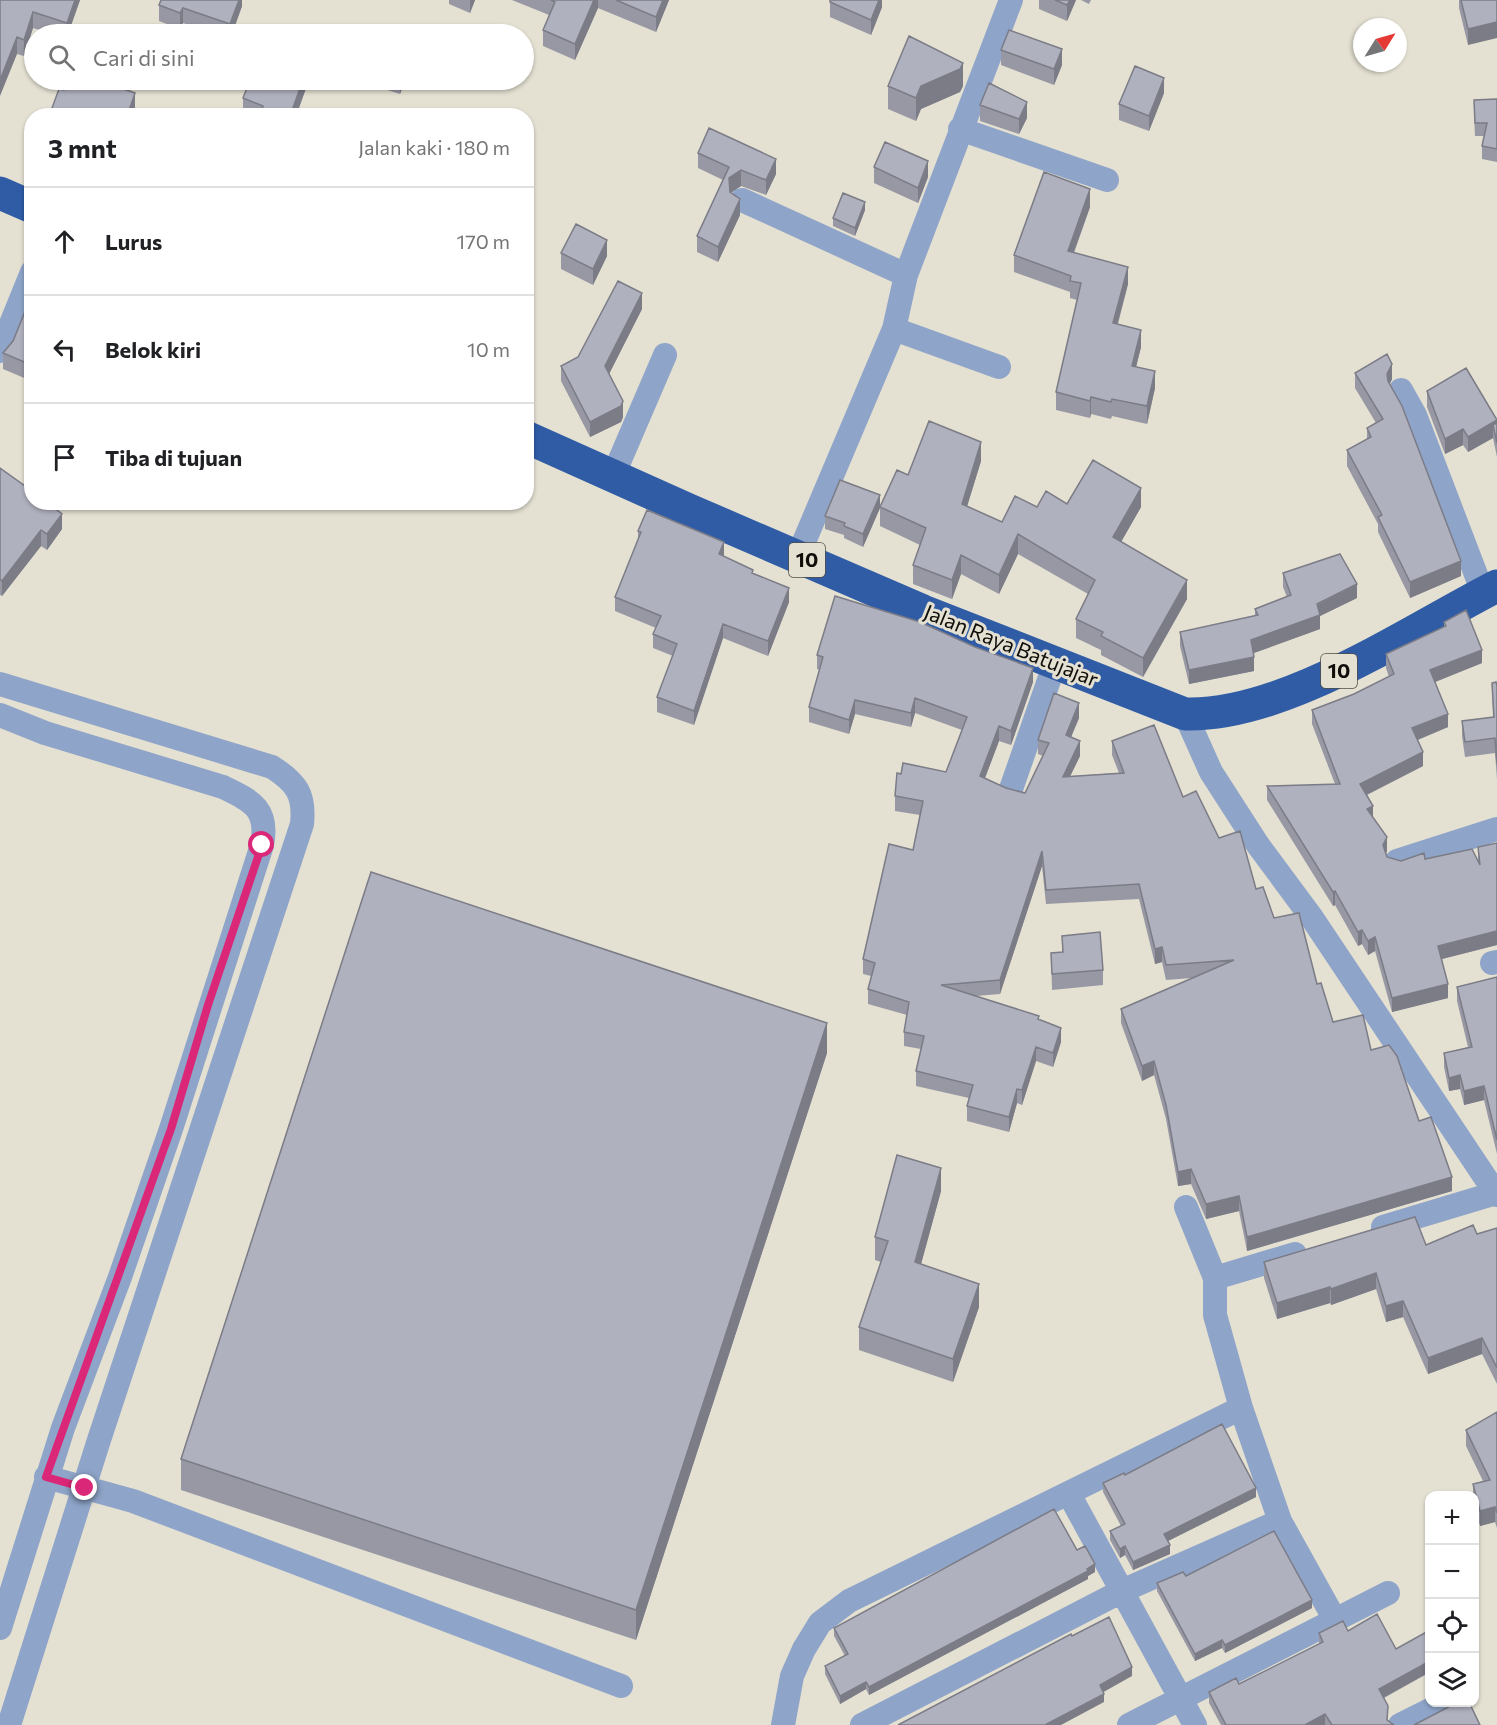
<!DOCTYPE html>
<html lang="id">
<head>
<meta charset="utf-8">
<style>
	body { margin:0; font-family:Commissioner,sans-serif; background:#f2f2f2; color:#202124 }
	.controls { position:absolute; right:18px; bottom:18px; display:grid; overflow:hidden; border-radius:12px; box-shadow:0 2px 4px #0004 }
	.controls button { width:54px; height:54px; display:grid; place-items:center; padding:0; border:0; border-bottom:2px solid #e0e0e0; background:#fff; color:#202124; font:30px sans-serif }
	.compass { position:absolute; left:1353px; top:18px; width:54px; height:54px; border-radius:50%; background:#fff; box-shadow:0 2px 4px #0004; rotate:53deg }
	.stop { position:absolute; width:18px; height:18px; margin:-14px; border:4px solid #db2777; border-radius:50%; background:#fff }
	.stop.end { background:#db2777; border-color:#fff; box-shadow:0 2px 6px #0008 }
	.list { margin:0; padding:0; list-style:none }
	h2 { display:flex; justify-content:space-between; align-items:center; height:78px; margin:0; padding:0 24px; font-size:26px }
	h2 small { font-size:20px; font-weight:400; color:#757577 }
	.list li { display:grid; grid-template-columns:39px 1fr auto; gap:18px; align-items:center; box-sizing:border-box; height:108px; padding:0 24px; border-top:2px solid #e0e0e0 }
	.list b { display:block; font-size:22px; white-space:nowrap }
	.list em { font-size:20px; font-style:normal; color:#757577 }
	.icon { flex:none; width:33px; height:33px; fill:none; stroke:currentColor; stroke-width:2; stroke-linecap:round; stroke-linejoin:round }
	.map { position:relative; flex:none; width:1497px; height:1725px; overflow:hidden }
	.search { position:absolute; background:#fff; box-shadow:0 2px 4px #0004; left:24px; top:24px; width:510px; height:66px; display:flex; align-items:center; gap:15px; box-sizing:border-box; padding:0 21px; border-radius:33px; color:#757577; font-size:22px }
	.panel { position:absolute; background:#fff; box-shadow:0 2px 4px #0004; left:24px; top:108px; width:510px; height:402px; border-radius:24px }
	.map>svg:first-child { display:block }
	.lines { fill:none; stroke-linecap:round; stroke-linejoin:round }
	.street { stroke:#8ea4c8; stroke-width:24 }
	.highway { stroke:#2f5ca5; stroke-width:33 }
	.wall { fill:#9798a4 }
	.shaded-wall { fill:#7b7c86 }
	.building { fill:#b0b1bf; stroke:#7b7c86; stroke-width:1.5 }
	.route { stroke:#db2777; stroke-width:8 }
	.labels { text-anchor:middle; stroke-width:6; stroke-linejoin:round; paint-order:stroke }
	.shield { fill:#e4e0d2; stroke:#4f4d45; stroke-width:1.5 }
	.shield-label { font-size:20px; font-weight:bold; fill:#0f0e09 }
	.street-label { font-size:21px; fill:#0f0e09; stroke:#e4e0d2 }
</style>
</head>
<body>
<div class="map">
<svg width="1497" height="1725" viewBox="0 0 1497 1725">
	<rect width="100%" height="100%" fill="#e4e0d2"/>
	<g class="lines">
		<path class="street" d="M960 129 1107 180
			M742 200 906 275
			M894 329 999 367
			M0 351 32 272
			M1401 390 1415 415 1483 593
			M613 476 665 355
			M798 556 894 329 906 275 1011 0
			M0 684 272 767C297 783 305 795 302 824L98 1443 9 1725
			M1185 714 1211 772 1258 845 1312 918 1497 1195
			M0 715 45 733 223 787C252 801 269 809 262 845L171 1129 120 1277 63 1428 0 1628
			M1011 789 1055 663
			M1397 861 1497 829
			M1492 963 1497 962
			M1186 1207 1215 1278V1315L1241 1408 1280 1521 1335 1620
			M1383 1227 1496 1193
			M1215 1278 1295 1254
			M46 1477 133 1501 621 1686
			M1069 1494 1195 1725
			M783 1725 792 1676 804 1649 820 1623 849 1601 1241 1408
			M862 1725 1122 1591 1280 1521
			M1129 1725 1388 1593
			M1400 1725 1446 1702"/>
		<path class="highway" d="M0 193 32 207
			M526 437 689 510 923 611 1185 714C1284 717 1409 631 1497 586"/>
	</g>
	<path class="wall" d="M0 0H80L68 34H52L33 28 24 56 17 54Z
		M242 0V6L232 34H216L183 23 180 29 159 21V5Z
		M449 0H475L470 13 449 4Z
		M512 0H669L656 32 598 8 575 60 543 46V30L549 15Z
		M882 0V7L871 35 830 17V2Z
		M1039 0H1076L1067 21 1039 9Z
		M1081 0H1091L1089 4Z
		M1459 0H1497L1468 45 1459 8Z
		M1001 50 1062 65 1054 85 1001 65Z
		M309 80 296 116H247L243 114V98Z
		M375 80H405L400 94 375 86Z
		M888 86H963L960 92 921 109 916 121 888 109Z
		M64 90 135 107 132 116H52V108Z
		M1164 93 1149 131 1119 120V104Z
		M1497 99V162L1482 159V146L1484 136H1475L1474 114V100Z
		M980 105 1027 118 1019 134 980 121Z
		M698 153 776 174 766 195 741 186 731 193 740 215 718 262 697 252V236L723 180 698 168Z
		M874 167 928 177 918 203 874 183Z
		M1090 207 1074 253 1128 284 1118 324 1141 347 1136 367 1155 388 1147 424 1112 416 1111 419 1091 414 1090 418 1056 410V392L1077 300 1070 298V292L1014 272V255Z
		M865 210 855 236 833 226V218Z
		M561 253 607 256 593 285 561 269Z
		M642 309 609 374 623 417 621 422 590 437 561 381V366L578 357Z
		M32 312 29 380 3 369V353L13 341Z
		M1355 373 1392 379 1390 384 1461 576 1410 598 1378 532V524L1347 466V450L1367 439V428L1376 423 1355 388Z
		M1427 391 1497 420V457L1493 438 1468 452 1463 445 1445 454 1427 407Z
		M981 461 967 506 1002 522 1037 507 1067 504 1141 507 1121 542 1187 599 1143 677 1101 655V650L1076 638V619L1088 594 1018 554 999 594 961 574 952 599 913 584V565L920 545 880 526V507L908 475Z
		M0 468 62 529 47 550 41 546 2 596 0 595Z
		M880 508 863 547 844 538V535L825 529V516Z
		M638 531 724 557 753 573 789 602 768 656 723 638 694 725 657 712V697L673 656 653 648V634L656 628 615 611V597L638 540Z
		M1283 573 1357 598 1320 616V629L1254 653V671L1189 684 1180 646V632L1255 616V609L1287 597 1283 587Z
		M1444 622 1482 663 1435 682 1448 727 1418 740 1423 766 1367 795 1373 818 1387 851 1386 853 1387 857 1401 861 1425 859 1478 860V847L1497 843V945L1442 959 1448 998 1392 1012 1375 951 1368 955 1362 944 1358 946 1335 905 1333 906 1267 800V786L1335 784 1312 724V710L1354 694 1389 677 1386 668V654L1444 627Z
		M817 655 1033 682 1011 745 999 741 985 778 1006 788 1025 793 1043 756 1038 754V740L1079 718 1071 737 1080 756 1070 776 1119 773 1112 755V741L1183 797 1219 838 1256 889 1317 984 1333 1022 1371 1050 1419 1121 1452 1191 1247 1251 1239 1211 1206 1219 1191 1184 1178 1186 1166 1119 1154 1075 1142 1081 1121 1023V1009L1192 978 1166 980 1162 962 1155 964 1139 899 1046 904 1042 866 1000 994 976 996 1039 1019 1061 1042 1053 1067 1036 1061 1022 1105 1017 1103 1009 1132 967 1121V1106L969 1098 916 1086V1071L921 1049 904 1046V1032L907 1015 868 1004V989L871 976 863 974V959L913 850 920 815 895 811V796L901 774 946 772 962 730 915 713 911 727 855 714 849 734 809 722V707L820 670 817 669Z
		M1492 683 1497 686V779L1495 753 1465 757 1462 736V721L1493 717Z
		M1062 936 1103 970V985L1052 990 1051 953 1062 952Z
		M1497 977V1154L1484 1100 1464 1105 1460 1089 1449 1091 1444 1067V1053L1468 1047 1457 1001V987Z
		M827 1053 636 1640 181 1490V1459Z
		M941 1191 921 1264 979 1307 953 1382 859 1350V1327L881 1262 875 1260V1237Z
		M1497 1228V1384L1482 1354 1428 1374 1403 1317 1386 1322 1376 1289 1331 1305 1330 1303 1277 1319 1264 1278V1262L1426 1245 1477 1234Z
		M1497 1412V1528L1495 1522 1480 1526 1474 1506V1496H1473V1484L1483 1481 1466 1446V1430Z
		M1125 1475 1256 1497 1168 1541 1170 1554 1133 1570 1125 1555 1120 1558 1110 1540V1531L1121 1526 1103 1492V1483Z
		M1077 1550 1095 1572 1088 1576V1579L869 1695 866 1689 840 1704 825 1674V1666L845 1656 834 1636V1628Z
		M1186 1576 1312 1608 1225 1653 1222 1648 1195 1661 1157 1591V1583Z
		M1430 1630V1672L1384 1698 1388 1720 1394 1725H1221L1209 1703V1692L1239 1684 1319 1644V1633L1348 1631 1396 1649Z"/>
	<path class="shaded-wall" d="M75 0H80L68 34H67V23Z
		M239 0H242V6L232 34H230V24Z
		M470 0H475L470 13Z
		M594 0H598V8L575 60V44Z
		M663 0H669L656 32V17Z
		M879 0H882V7L871 35V20Z
		M1070 0H1076L1067 21V5Z
		M183 8V23L180 29V13Z
		M33 12V28L24 56V40Z
		M1497 22V38L1468 45V29Z
		M17 37V54L0 96V80Z
		M1062 49V65L1054 85V69Z
		M963 63V86L960 92 921 109 916 121V98L921 86Z
		M1164 78V93L1149 131V116Z
		M303 80H309L296 116H290Z
		M400 80H405L400 94Z
		M135 93V107L132 116H127Z
		M1027 102V118L1019 134V119Z
		M776 159V174L766 195V180Z
		M928 161V177L918 203V188Z
		M741 170V186L729 194V178Z
		M1090 189V207L1068 268V251Z
		M740 199V215L718 262V247Z
		M865 202V210L855 236V228Z
		M607 240V256L593 285V269Z
		M1128 267V284L1113 340V323Z
		M642 293V309L605 382V366Z
		M1141 330V347L1132 383V366Z
		M32 358V374L29 380V364Z
		M1392 364V379L1387 389V374Z
		M1155 371V388L1147 424V406Z
		M1091 397V414L1090 418V401Z
		M623 401V417L621 422 590 437V422Z
		M1497 420V435L1493 425V438L1468 452V437Z
		M1463 429V445L1445 454V439Z
		M981 442V461L962 523V504Z
		M1141 488V507L1113 556V537Z
		M880 495V508L863 547V534Z
		M62 514V529L47 550V534Z
		M41 530V546L2 596V581Z
		M1018 534V554L999 594V575Z
		M724 542V556L719 554Z
		M961 555V574L952 599V580Z
		M1461 561V576L1410 598V582Z
		M1187 580V599L1143 677V658Z
		M1357 584V598L1320 616V629L1251 654V640Z
		M789 588V602L768 656V641Z
		M723 624V638L694 725V711Z
		M1482 650V663L1430 684V670Z
		M1254 657V671L1189 684V670Z
		M1033 668V682L1011 745V731Z
		M915 698V713L911 727V713Z
		M855 700V714L849 734V720Z
		M1079 703V718L1066 749V735Z
		M1448 714V727L1412 742V728Z
		M999 726V741L980 791V776Z
		M1080 741V756L1063 791V777Z
		M1423 752V766L1360 798V784Z
		M1373 806V819L1367 809Z
		M1387 837V851L1383 859V845Z
		M1042 851V866L1000 994V980Z
		M1335 891V905L1333 906V892Z
		M1362 930V944L1358 946V932Z
		M1497 931V945L1438 960V946Z
		M1375 937V951L1368 955V941Z
		M1162 947V962L1155 964V949Z
		M1448 984V998L1392 1012V998Z
		M827 1023V1053L636 1640V1610Z
		M1061 1028V1042L1053 1067V1053Z
		M1036 1047V1061L1022 1105V1090Z
		M1154 1061V1075L1142 1081V1066Z
		M1460 1075V1089L1449 1091V1078Z
		M1484 1086V1100L1464 1105V1091Z
		M1017 1089V1103L1009 1132V1117Z
		M941 1168V1191L915 1286V1262Z
		M1191 1169V1184L1178 1186V1172Z
		M1452 1177V1191L1247 1251V1237Z
		M1239 1196V1211L1206 1219V1204Z
		M1376 1273V1289L1331 1305V1289Z
		M979 1284V1307L953 1382V1359Z
		M1330 1287V1303L1277 1319V1303Z
		M1403 1301V1317L1386 1322V1306Z
		M1482 1338V1354L1428 1374V1358Z
		M1256 1488V1497L1164 1543V1534Z
		M1495 1507V1522L1480 1526V1511Z
		M1170 1545V1554L1133 1570V1562Z
		M1125 1546V1555L1120 1558V1549Z
		M1095 1564V1572L1088 1576V1579L869 1695V1687Z
		M1312 1600V1608L1225 1653V1645Z
		M1222 1640V1648L1195 1661V1654Z
		M1430 1661V1672L1379 1700V1689Z
		M1132 1667V1676L1100 1694V1685Z
		M866 1682V1689L840 1704V1696Z
		M1104 1694V1702L1061 1725H1045Z
		M1325 1714V1725H1305Z"/>
	<path class="building" d="M0 0H75L67 23 33 12 24 40 17 37 0 80Z
		M161 0H239L230 24 183 8 180 13 159 5Z
		M551 0H594L575 44 543 30 555 2Z
		M616 0H663L656 17Z
		M830 0H879L871 20 830 2Z
		M1055 0H1070L1067 5Z
		M1461 0H1497V22L1468 29Z
		M389 29 405 34H388Z
		M1009 30 1062 49 1054 69 1001 50Z
		M909 36 963 63 960 69 921 86 916 98 888 86Z
		M1135 66 1164 78 1149 116 1119 104Z
		M68 80H98L135 93 127 116H73L52 108 59 89 64 90Z
		M250 80H303L290 116H260L263 106 243 98Z
		M989 83 1027 102 1019 119 980 105Z
		M1497 99V149L1482 146 1487 123H1475L1474 100Z
		M709 128 776 159 766 180 741 170 729 178 730 192 740 199 718 247 697 236 729 167 698 153Z
		M885 142 928 161 918 188 874 167Z
		M1044 172 1090 189 1068 251 1128 267 1113 323 1141 330 1132 366 1155 371 1147 406 1112 399 1111 402 1091 397 1090 401 1056 392 1081 283 1070 281 1071 276 1014 255Z
		M843 193 865 202 855 228 833 218Z
		M576 224 607 240 593 269 561 253Z
		M618 281 642 293 605 366 623 401 621 406 590 422 561 366 578 357Z
		M26 309 32 312V358L29 364 3 353 13 341Z
		M1387 354 1392 364 1387 374 1388 381 1402 406 1461 561 1410 582 1378 517 1382 515 1347 450 1371 437 1367 428 1383 419 1355 373Z
		M1466 368 1497 420 1468 437 1463 429 1445 439 1427 391Z
		M929 421 981 442 962 504 1002 522 1015 496 1037 507 1046 491 1067 504 1093 460 1141 488 1113 537 1187 580 1143 658 1101 636 1103 632 1076 619 1095 580 1018 534 999 575 961 555 952 580 913 565 926 528 880 507 897 470 908 475Z
		M1497 423V443L1493 425Z
		M0 468 32 491V502H47L62 514 47 534 41 530 2 581 0 579Z
		M840 480 880 495 863 534 844 526 845 523 825 516Z
		M647 510 724 542 719 554 753 570 752 573 789 588 768 641 723 624 694 711 657 697 677 644 653 634 661 616 615 597 641 532 638 531Z
		M1340 554 1357 584 1317 604 1320 615 1251 640 1254 657 1189 670 1180 632 1258 615 1255 609 1291 595 1283 573Z
		M835 596 920 622 975 647 1033 668 1011 731 999 726 980 776 1006 788 1025 793 1049 743 1038 740 1054 693 1079 703 1066 735 1080 741 1063 777 1124 773 1112 741 1154 725 1183 797 1196 791 1219 838 1240 831 1256 889 1263 887 1274 918 1299 913 1317 984 1321 983 1333 1022 1363 1015 1371 1050 1389 1045 1397 1056 1419 1121 1431 1117 1452 1177 1247 1237 1239 1196 1206 1204 1191 1169 1178 1172 1166 1105 1154 1061 1142 1066 1121 1009 1234 960 1166 965 1162 947 1155 949 1139 884 1046 890 1042 851 1000 980 941 985 1039 1016 1038 1019 1061 1028 1053 1053 1036 1047 1022 1090 1017 1089 1009 1117 967 1106 973 1085 916 1071 924 1036 904 1032 909 1002 868 989 875 963 863 959 889 844 913 850 923 801 895 796 897 773 901 774 903 763 946 772 967 717 915 698 911 713 855 700 849 720 809 707 823 657 817 655Z
		M1466 610 1482 650 1430 670 1448 714 1412 728 1423 752 1360 784 1373 806 1367 809 1387 837 1383 845 1387 857 1401 861 1424 853 1425 859 1472 849 1480 865 1478 847 1497 843V931L1438 946 1448 984 1392 998 1375 937 1368 941 1362 930 1358 932 1335 891 1333 892 1267 786 1340 784 1312 710 1354 694 1394 674 1386 654 1446 626 1444 622Z
		M1496 682 1497 686V764L1495 738 1465 742 1462 721 1494 717 1492 683Z
		M371 872 827 1023 636 1610 181 1459Z
		M1100 932 1103 970 1052 974 1051 953 1063 952 1062 936Z
		M1497 977V1140L1484 1086 1464 1091 1460 1075 1449 1078 1444 1053 1472 1047 1457 987Z
		M897 1155 941 1168 915 1262 979 1284 953 1359 859 1327 888 1241 875 1237Z
		M1415 1217 1426 1245 1473 1225 1477 1234 1497 1228V1368L1482 1338 1428 1358 1403 1301 1386 1306 1376 1273 1331 1289 1330 1287 1277 1303 1264 1262Z
		M1497 1412V1513L1495 1507 1480 1511 1473 1484 1490 1480 1466 1430Z
		M1222 1424 1256 1488 1164 1534 1170 1545 1133 1562 1125 1546 1120 1549 1110 1531 1125 1524 1103 1483 1124 1473 1125 1475Z
		M1054 1509 1077 1550 1085 1546 1095 1564 1087 1569 1088 1571 869 1687 866 1682 840 1696 825 1666 848 1654 834 1628Z
		M1274 1531 1312 1600 1225 1645 1222 1640 1195 1654 1157 1583 1183 1572 1186 1576Z
		M1377 1614 1396 1649 1430 1630V1661L1379 1689 1388 1706 1387 1720 1394 1725H1332L1325 1714 1305 1725H1226L1209 1692 1236 1678 1239 1684 1323 1642 1319 1633 1343 1621 1348 1631Z
		M1109 1617 1132 1667 1100 1685 1104 1694 1045 1725H898L1071 1634 1072 1636Z
		M1458 1702H1469L1480 1725H1414Z"/>
	<g class="lines">
		<path class="route" d="M85 1488 46 1477 171 1129 208 1005 262 845"/>
	</g>
	<g class="labels">
		<g class="shield">
			<rect x="789" y="543" width="36" height="34" rx="4.5"/>
			<rect x="1321" y="654" width="36" height="34" rx="4.5"/>
		</g>
		<g class="shield-label">
			<text x="807" y="567">10</text>
			<text x="1339" y="678">10</text>
		</g>
		<g class="street-label">
			<text transform="translate(1011 646) rotate(22)" y="7">Jalan Raya Batujajar</text>
		</g>
	</g>
</svg>
<div class="controls">
<button>+</button>
<button>−</button>
<button><svg class="icon" aria-label="locate" viewBox="0 0 24 24"><circle cx="12" cy="12" r="6"/><path d="M12 2v4M12 18v4M2 12h4M18 12h4"/></svg></button>
<button><svg class="icon" aria-label="layers" viewBox="0 0 24 24"><path d="M12 4l9 5-9 5-9-5zM3 14l9 5 9-5"/></svg></button>
</div>
<svg class="compass" viewBox="-18 -18 36 36"><path d="M0-13l5 13h-10z" fill="#e53935"/><path d="M0 13l5-13h-10z" fill="#757577"/></svg>
<div class="stop" style="left:262px;top:845px"></div>
<div class="stop end" style="left:85px;top:1488px"></div>
<div class="search"><svg class="icon" aria-label="search" viewBox="0 0 24 24"><circle cx="10" cy="10" r="6"/><path d="M15 15l6 6"/></svg>Cari di sini</div>
<section class="panel">
<h2>3 mnt<small>Jalan kaki · 180 m</small></h2>
<ul class="list">
<li><svg class="icon" aria-label="ahead" viewBox="0 0 24 24"><path d="M12 20V5M6 11l6-6 6 6"/></svg><div><b>Lurus</b></div><em>170 m</em></li>
<li><svg class="icon" aria-label="left" viewBox="0 0 24 24"><path d="M17 20v-9H6M10 6l-5 5 5 5"/></svg><div><b>Belok kiri</b></div><em>10 m</em></li>
<li><svg class="icon" aria-label="arrive" viewBox="0 0 24 24"><path d="M6 21V4h12l-3 4 3 4H6"/></svg><div><b>Tiba di tujuan</b></div></li>
</ul>
</section>
</div>
</body>
</html>
